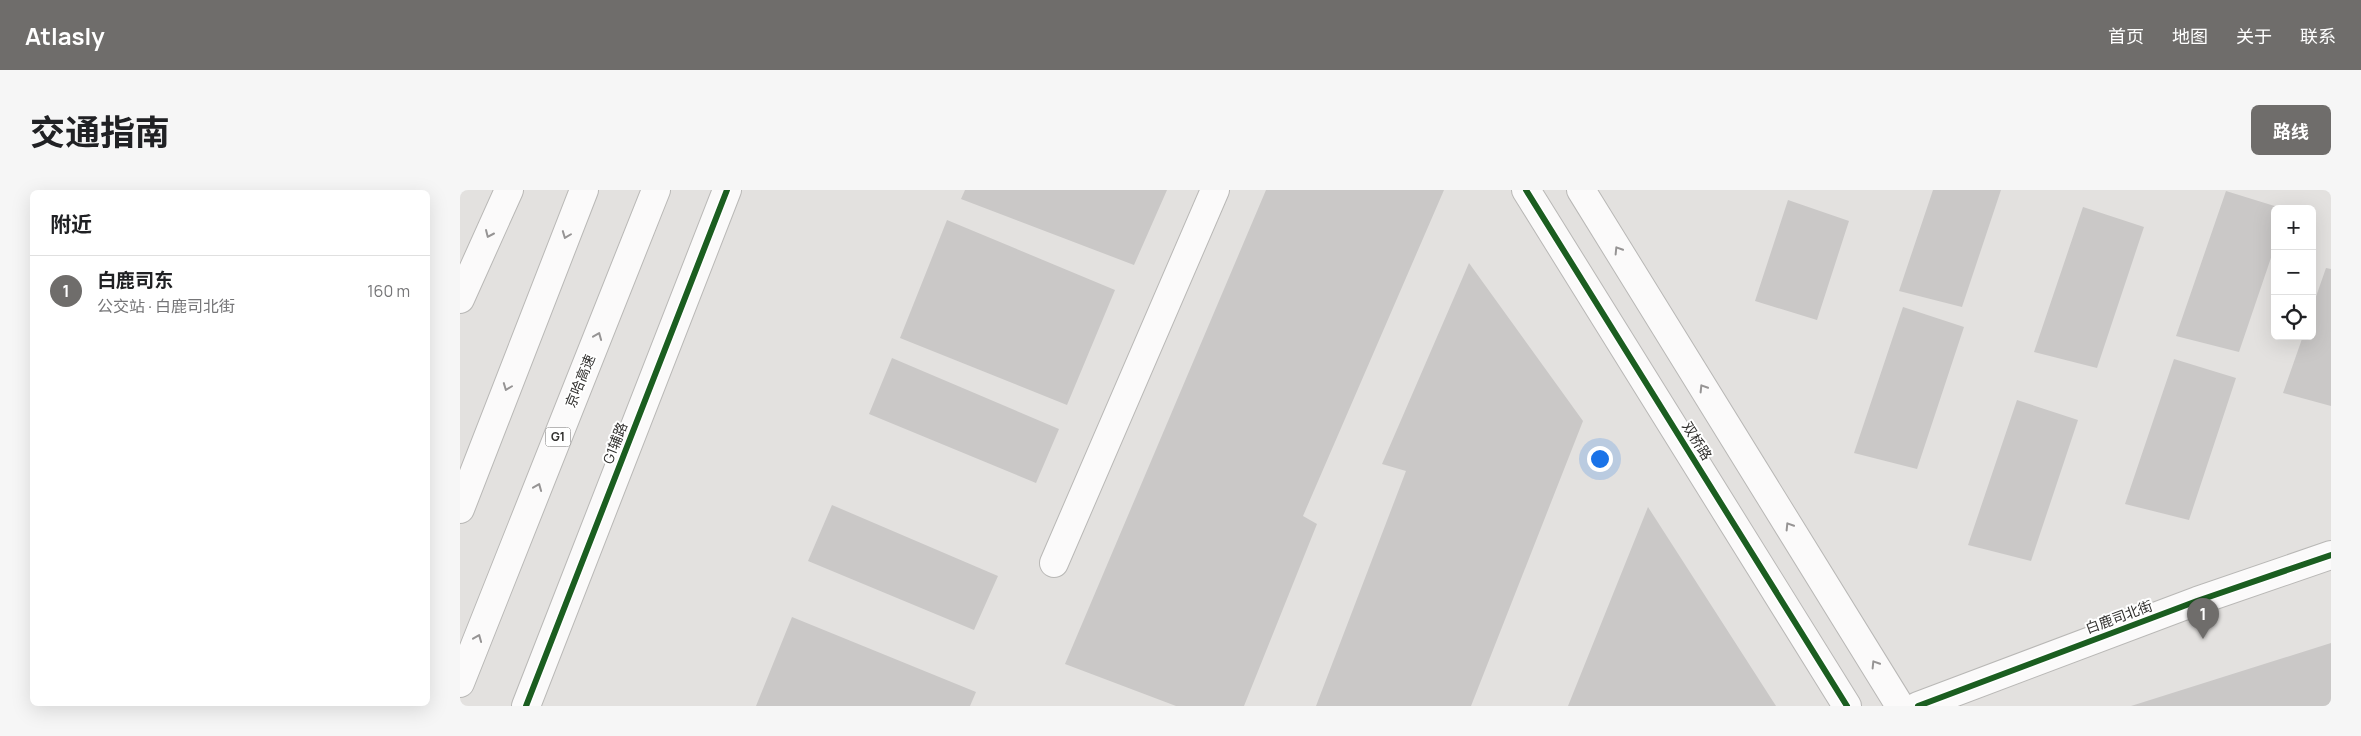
<!DOCTYPE html>
<html lang="zh">
<head>
<meta charset="utf-8">
<style>
	body { margin:0; font-family:Manrope,"Noto Sans SC",sans-serif; background:#f6f6f6; color:#202124 }
	.controls { position:absolute; right:15px; top:15px; display:grid; overflow:hidden; border-radius:8px; box-shadow:0 5px 20px #0002 }
	.controls button { width:45px; height:45px; display:grid; place-items:center; padding:0; border:0; border-bottom:1px solid #e0e0e0; background:#fff; color:#202124; font:25px sans-serif }
	.you { position:absolute; left:1139px; top:268px; width:18px; height:18px; margin:-12px; border:4px solid #fff; border-radius:50%; background:#1a73e8; box-shadow:0 0 0 8px #1a73e833 }
	.badge { display:grid; place-items:center; width:32px; height:32px; border-radius:50%; background:#6f6d6b; color:#fff; font-size:16px; font-weight:700 }
	.pin { position:absolute; translate:-50% -41px; filter:drop-shadow(0 1px 2px #0008) }
	.pin::after { content:''; position:absolute; top:26px; width:18px; height:15px; background:inherit; clip-path:polygon(0 0,100% 0,50% 100%) }
	.list { margin:0; padding:0; list-style:none }
	h2 { display:flex; justify-content:space-between; align-items:center; height:65px; margin:0; padding:0 20px; font-size:21px }
	h2 small { font-size:16px; font-weight:400; color:#757577 }
	.list li { display:grid; grid-template-columns:32px 1fr auto; gap:15px; align-items:center; box-sizing:border-box; height:70px; padding:0 20px; border-top:1px solid #e0e0e0 }
	.list b { display:block; font-size:19px; white-space:nowrap }
	.list p { margin:0; font-size:16px; white-space:nowrap; color:#757577 }
	.list em { font-size:16px; font-style:normal; color:#757577 }
	.icon { flex:none; width:28px; height:28px; fill:none; stroke:currentColor; stroke-width:2; stroke-linecap:round; stroke-linejoin:round }
	.map { position:relative; flex:none; width:1871px; height:516px; overflow:hidden; border-radius:8px }
	header { display:flex; align-items:center; gap:30px; box-sizing:border-box; height:70px; padding:0 25px; background:#6f6d6b; color:#fff }
	header strong { font-size:24px }
	nav { display:flex; gap:28px; margin-inline-start:auto; font-size:18px }
	.intro { display:flex; align-items:center; justify-content:space-between; box-sizing:border-box; height:120px; padding:0 30px }
	h1 { margin:0; font-size:35px }
	.button { padding:12px 22px; border-radius:8px; background:#6f6d6b; color:#fff; font-size:18px; font-weight:700 }
	main { display:flex; gap:30px; padding:0 30px }
	aside { flex:1; background:#fff; border-radius:8px; box-shadow:0 5px 20px #0002 }
	.map>svg:first-child { display:block }
	.building { fill:#cac8c7 }
	.lines { fill:none; stroke-linecap:round; stroke-linejoin:round }
	.minor-casing { stroke:#b9b8b6; stroke-width:30 }
	.highway-casing { stroke:#b9b8b6; stroke-width:30 }
	.minor { stroke:#fbfafa; stroke-width:28 }
	.highway { stroke:#fbfafa; stroke-width:28 }
	.cycleway-casing { stroke:#fff; stroke-width:9 }
	.cycleway { stroke:#1b5e20; stroke-width:6 }
	.oneway { stroke:#969494 }
	.labels { text-anchor:middle; stroke-width:4; stroke-linejoin:round; paint-order:stroke }
	.shield { fill:#fff; stroke:#6e6d6c; stroke-width:1 }
	.shield-label { font-size:12px; font-weight:bold; fill:#302f2d }
	.street-label { font-size:14px; fill:#302f2d; stroke:#fff }
</style>
</head>
<body>
<header>
<strong>Atlasly</strong>
<nav><a>首页</a><a>地图</a><a>关于</a><a>联系</a></nav>
</header>
<div class="intro"><h1>交通指南</h1><a class="button">路线</a></div>
<main>
<aside>
<h2>附近<small></small></h2>
<ul class="list">
<li><span class="badge">1</span><div><b>白鹿司东</b><p>公交站 · 白鹿司北街</p></div><em>160 m</em></li>
</ul>
</aside>
<div class="map">
<svg width="1871" height="516" viewBox="0 0 1871 516">
	<rect width="100%" height="100%" fill="#e3e1df"/>
	<path class="building" d="M505 0H707L674 75 501 9Z
		M806 0H984L843 326 857 334 784 516H716L605 474Z
		M1473 0H1541L1502 117 1439 101Z
		M1766 1 1821 18 1815 19V56L1779 162 1716 146Z
		M1328 10 1389 31 1357 130 1295 111Z
		M1623 17 1684 37 1637 178 1574 162Z
		M487 30 655 100 607 215 440 148Z
		M1009 73 1123 231 1011 516H856L946 281 922 274Z
		M1866 78 1871 79V216L1823 203 1843 146H1852V118Z
		M1443 117 1504 137 1457 279 1394 263Z
		M432 168 599 239 576 293 409 224Z
		M1714 169 1776 188 1729 330 1665 314Z
		M1557 210 1618 230 1571 371 1508 355Z
		M372 315 538 386 514 440 348 371Z
		M1188 317 1316 516H1108Z
		M332 427 516 502 510 516H296Z
		M1871 453V516H1671Z"/>
	<g class="lines">
		<g class="minor-casing">
			<path id="minor" d="M1066 0 1387 516
				M1121 0 1440 516
				M0 109 49 0
				M594 373 755 0
				M66 516 267 0
				M1458 516 1737 411 1871 365"/>
		</g>
		<g class="highway-casing">
			<path id="highway" d="M0 319 124 0
				M0 493 196 0"/>
		</g>
		<use href="#minor" class="minor"/>
		<use href="#highway" class="highway"/>
		<g class="cycleway-casing">
			<path id="cycleway" d="M1066 0 1387 516
				M66 516 267 0
				M1458 516 1737 411 1871 365"/>
		</g>
		<use href="#cycleway" class="cycleway"/>
	</g>
	<defs><path id="oneway-chevron" d="M-2-3.5L2.5 0L-2 3.5" fill="none" stroke-width="1.6" stroke-linecap="round" stroke-linejoin="round" transform="scale(1.25)"/></defs>
	<g class="oneway">
		<use href="#oneway-chevron" transform="translate(29 44) rotate(114)"/>
		<use href="#oneway-chevron" transform="translate(106 45) rotate(111)"/>
		<use href="#oneway-chevron" transform="translate(1158 60) rotate(-122)"/>
		<use href="#oneway-chevron" transform="translate(138 146) rotate(-68)"/>
		<use href="#oneway-chevron" transform="translate(47 197) rotate(111)"/>
		<use href="#oneway-chevron" transform="translate(1243 198) rotate(-122)"/>
		<use href="#oneway-chevron" transform="translate(78 297) rotate(-68)"/>
		<use href="#oneway-chevron" transform="translate(1329 336) rotate(-122)"/>
		<use href="#oneway-chevron" transform="translate(18 448) rotate(-68)"/>
		<use href="#oneway-chevron" transform="translate(1415 474) rotate(-122)"/>
	</g>
	<g class="labels">
		<rect class="shield" x="85.5" y="237.5" width="25" height="19" rx="4"/>
		<g class="shield-label">
			<text x="98" y="251">G1</text>
		</g>
		<g class="street-label">
			<text transform="translate(120 191) rotate(-68)" y="5">京哈高速</text>
			<text transform="translate(1237 251) rotate(58)" y="5">双桥路</text>
			<text transform="translate(155 253) rotate(-69)" y="5">G1辅路</text>
			<text transform="translate(1659 427) rotate(-20)" y="5">白鹿司北街</text>
		</g>
	</g>
</svg>
<div class="controls">
<button>+</button>
<button>−</button>
<button><svg class="icon" aria-label="locate" viewBox="0 0 24 24"><circle cx="12" cy="12" r="6"/><path d="M12 2v4M12 18v4M2 12h4M18 12h4"/></svg></button>
</div>
<div class="you"></div>
<div class="pin badge" style="left:1743px;top:449px">1</div>
</div>
</main>
</body>
</html>
